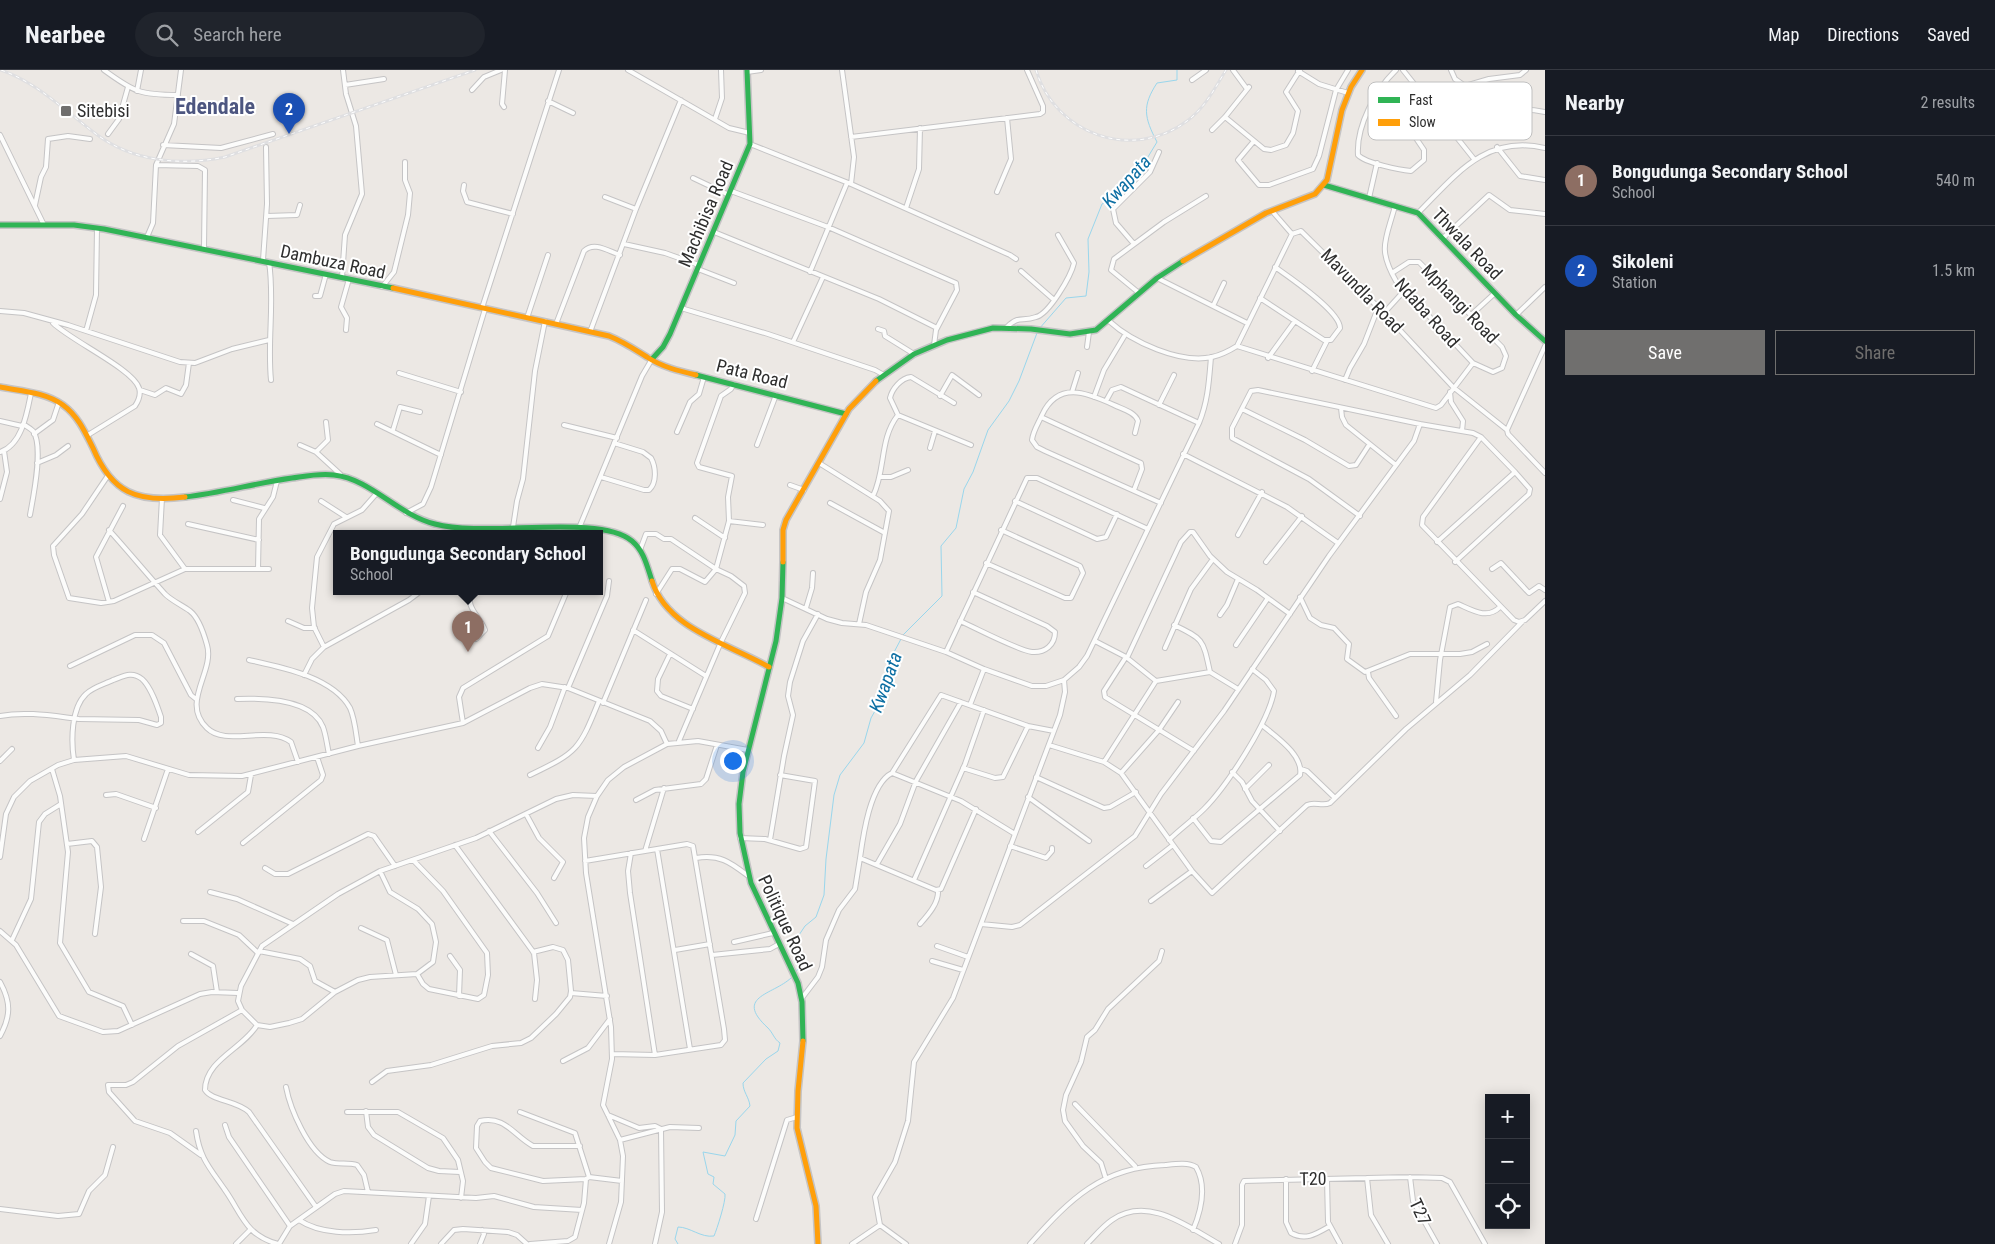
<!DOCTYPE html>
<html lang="en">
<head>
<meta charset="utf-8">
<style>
	body { margin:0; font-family:"Roboto Condensed",sans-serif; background:#20242c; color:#f1f3f6 }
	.controls { position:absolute; right:15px; bottom:15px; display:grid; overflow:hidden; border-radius:0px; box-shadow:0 2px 12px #0003 }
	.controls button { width:45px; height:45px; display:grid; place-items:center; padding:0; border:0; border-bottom:1px solid #363941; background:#171b24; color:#f1f3f6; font:25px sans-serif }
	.you { position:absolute; left:732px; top:690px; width:18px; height:18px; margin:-12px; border:4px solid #fff; border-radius:50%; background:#1a73e8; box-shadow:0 0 0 8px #1a73e833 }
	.badge { display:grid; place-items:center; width:32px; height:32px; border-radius:50%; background:#706f6e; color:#fff; font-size:16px; font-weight:700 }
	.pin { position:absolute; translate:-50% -41px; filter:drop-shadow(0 1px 2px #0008) }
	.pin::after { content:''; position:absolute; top:26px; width:18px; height:15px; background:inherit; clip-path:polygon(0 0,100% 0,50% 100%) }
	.popup { position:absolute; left:333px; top:460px; width:270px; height:65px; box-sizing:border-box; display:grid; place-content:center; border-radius:0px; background:#171b24; filter:drop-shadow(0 1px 4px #0005); font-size:16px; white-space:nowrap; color:#9ea1a6 }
	.popup b { font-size:19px; color:#f1f3f6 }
	.popup::after { content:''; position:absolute; left:50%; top:100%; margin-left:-10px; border:10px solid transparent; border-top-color:#171b24 }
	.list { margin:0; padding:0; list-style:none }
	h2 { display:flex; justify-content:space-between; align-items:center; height:65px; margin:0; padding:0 20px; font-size:21px }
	h2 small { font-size:16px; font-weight:400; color:#9ea1a6 }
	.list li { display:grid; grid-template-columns:32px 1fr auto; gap:15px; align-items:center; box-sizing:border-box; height:90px; padding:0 20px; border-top:1px solid #363941 }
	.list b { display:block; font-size:19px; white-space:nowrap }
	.list p { margin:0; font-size:16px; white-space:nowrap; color:#9ea1a6 }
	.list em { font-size:16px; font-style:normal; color:#9ea1a6 }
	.actions { display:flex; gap:10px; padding:15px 20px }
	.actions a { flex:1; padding:11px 0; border:1px solid #706f6e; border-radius:0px; text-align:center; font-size:18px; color:#706f6e }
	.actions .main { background:#706f6e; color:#fff }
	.icon { flex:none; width:28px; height:28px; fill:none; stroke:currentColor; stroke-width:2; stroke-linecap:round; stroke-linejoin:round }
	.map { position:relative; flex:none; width:1545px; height:1174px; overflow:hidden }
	header { display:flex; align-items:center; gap:30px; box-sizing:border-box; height:70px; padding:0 25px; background:#171b24; border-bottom:1px solid #363941 }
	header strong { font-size:24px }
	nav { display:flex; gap:28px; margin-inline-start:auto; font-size:18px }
	.search { width:350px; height:45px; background:#20242c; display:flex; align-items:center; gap:12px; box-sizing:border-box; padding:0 18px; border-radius:28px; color:#9ea1a6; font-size:19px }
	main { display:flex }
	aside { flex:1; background:#171b24 }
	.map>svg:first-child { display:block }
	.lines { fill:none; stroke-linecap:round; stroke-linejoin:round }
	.stream { stroke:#99d6ec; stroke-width:1 }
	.street-casing { stroke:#c5c4c5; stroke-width:6 }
	.fast-casing { stroke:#c5c4c5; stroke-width:8 }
	.slow-casing { stroke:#c5c4c5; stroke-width:8 }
	.street { stroke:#fcfcfb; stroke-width:4 }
	.fast { stroke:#30b455; stroke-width:5 }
	.slow { stroke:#ff9f0a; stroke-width:5 }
	.rail-casing { stroke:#dfdfe1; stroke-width:3 }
	.rail { stroke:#fff; stroke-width:1; stroke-dasharray:4; stroke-linecap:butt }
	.poi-dot { fill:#706f6e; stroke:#fff; stroke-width:2 }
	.labels { text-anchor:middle; stroke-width:4; stroke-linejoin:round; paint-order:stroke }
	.poi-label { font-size:18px; fill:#2e2e2e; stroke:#fff; text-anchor:start }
	.street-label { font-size:18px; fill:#2e2e2e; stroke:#fff }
	.water-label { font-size:19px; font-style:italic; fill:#0d6fa3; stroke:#fff }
	.district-label { font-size:22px; font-weight:bold; fill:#4d5680; stroke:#fff }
	.key { fill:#fff; stroke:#c0c0c0; stroke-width:1 }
	.key-label { font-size:14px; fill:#2e2e2e }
</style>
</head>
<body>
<header>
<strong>Nearbee</strong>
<div class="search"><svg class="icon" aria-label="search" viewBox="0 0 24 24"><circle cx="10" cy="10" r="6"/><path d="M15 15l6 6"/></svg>Search here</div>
<nav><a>Map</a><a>Directions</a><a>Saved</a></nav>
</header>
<main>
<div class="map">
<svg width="1545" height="1174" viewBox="0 0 1545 1174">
	<rect width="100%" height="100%" fill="#ece8e4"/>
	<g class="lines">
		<path class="stream" d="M1039 259 1066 228 1086 226 1089 202 1088 169 1102 134 1118 125 1137 105 1157 72C1144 47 1142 36 1157 13L1177 10V0
			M903 565 942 526 941 476 956 458 964 419 973 402 988 360 1009 331 1019 311 1037 263
			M795 903C804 892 800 882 795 871L805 856 816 847 824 825 826 789 834 725 840 705 864 673 871 648 880 632 892 586 901 569
			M678 1174 675 1169 678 1157C690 1157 701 1168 714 1166 717 1159 726 1131 725 1124L713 1114 714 1107 708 1104 703 1082 725 1086 735 1065 736 1051 750 1036C749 1027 743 1022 743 1013L766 989 778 981 780 973C774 969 773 963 768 958 732 925 776 925 793 906"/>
		<g class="street-casing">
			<path id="street" d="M104 0C134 22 140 25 178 25
				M628 0 729 58 750 63
				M842 0 854 87 851 114
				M1233 0 1247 19
				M1403 0 1474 89
				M1451 0 1455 9 1465 16 1489 9 1520 5 1526 0
				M1298 1 1319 14 1348 23
				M747 2 761 0
				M1192 10 1206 0
				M345 15 384 9
				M472 20 484 7 501 0
				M137 21 141 0
				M548 31 573 43
				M1373 33C1401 44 1408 56 1424 80V90L1411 101C1400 100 1365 93 1358 85 1356 56 1376 19 1396 0
				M504 37 502 34 505 0
				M1225 47 1264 79 1271 80 1286 75 1293 63 1298 41 1286 22 1300 0
				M715 49 722 28 721 0
				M1212 60 1225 47 1249 17
				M1453 62C1480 44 1513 35 1545 42
				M108 64 119 49 128 17
				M0 65 44 155
				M851 67 1040 44 1043 42V36L1027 0
				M1254 71 1238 90 1259 115H1269L1313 99 1319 86 1336 20 1348 0
				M750 74 851 114 1010 185 1016 189
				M163 75 221 78 273 64
				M1497 77 1520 106 1545 110
				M156 95 198 96 205 100 204 178
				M693 108 729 125
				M464 115 463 121 467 132 513 144
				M731 121 828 157 956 213 957 220 936 260 934 275
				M997 122 1011 89 1007 48
				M605 127 636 139
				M1369 128 1377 93
				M35 135 41 107 46 97 48 69 68 66 90 69
				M906 138 919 99 920 58
				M1272 141 1292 164
				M1418 143C1455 106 1485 64 1545 78
				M267 146 297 145 300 135
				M714 162 879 229 937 258
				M147 167 153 153 156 95 174 54 181 0
				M1442 169 1489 125 1510 140 1545 144
				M624 174 665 183 699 195
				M1134 174 1116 153 1113 139 1150 102 1159 82
				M263 190 267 134 266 77
				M269 192C275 231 267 271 271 310
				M698 199 734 213
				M1021 201 1053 229
				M810 202 847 113
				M1392 203 1409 192H1419L1502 277 1506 286 1502 298 1493 302 1473 293 1396 211C1377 178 1386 170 1395 136
				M342 207 345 165 362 124 356 56 346 24 343 0
				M1157 208 1247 253
				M382 217 394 202 408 145 410 123 405 110V92
				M1139 223 1111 200 1114 189 1164 152 1206 126
				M315 226H320L326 204
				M1260 228 1324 270H1331L1340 258C1340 241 1289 207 1275 197
				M1213 236 1224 213
				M482 238 559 0
				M681 238 768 264 875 300 884 305
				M0 241 24 243 68 255 180 292 195 293 232 279 269 270
				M1384 243 1404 221
				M1471 245 1495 223
				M1516 245 1545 217
				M527 248 548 185
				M1109 251C1132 272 1180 294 1212 287 1221 285 1229 281 1237 276L1292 164 1301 161 1384 243 1453 317 1507 360
				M53 253C70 270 133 299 139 318 141 324 139 330 135 336L88 365
				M556 254 584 181C594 171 608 181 620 185
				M1007 257C1019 245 1022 252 1036 247 1049 244 1071 206 1074 193L1058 165
				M878 259 884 261 885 266 914 284
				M346 260 347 248 341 237 349 209
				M86 261 96 225 97 158
				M590 262 636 139 681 30
				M793 272 823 207
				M1237 276 1436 338 1441 335 1473 293
				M1545 276 1507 360 1508 364 1545 403
				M1087 277 1089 262
				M1268 288 1295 251
				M1312 301 1327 271
				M399 303 461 322
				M1345 310 1350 298 1364 274 1378 238
				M140 320 155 325 166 318 181 324 186 315 189 293
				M1072 322 1078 303
				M1450 322 1451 332 1463 351 1462 361
				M940 326 952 305 979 325
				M1094 327 1104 300 1125 265
				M1106 331 1112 320 1121 317 1199 353
				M1159 335 1174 305
				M1341 338 1342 347 1346 355 1396 395
				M1242 339 1305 370 1349 396 1356 395 1369 375
				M898 345 971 375
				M1041 347 1141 393 1142 399 1134 420
				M0 351 22 356
				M23 354C26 356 30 358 33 361 44 376 33 428 30 445
				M377 354 441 385
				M564 355 617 368
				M393 360 400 337 420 342
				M677 362 690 332 699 324 704 307
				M1135 363 1138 351C1135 342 1122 339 1114 335 1086 322 1058 311 1042 345 1038 354 1033 361 1032 370L1037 377 1045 381 1161 433
				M34 364 53 350 59 332
				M1481 367 1423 447 1422 455 1514 550 1519 552 1525 550 1545 531
				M300 375 316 382 340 404
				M757 375 776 325
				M930 378 935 361
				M0 382C22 375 27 343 31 323
				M316 382 328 370 326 352
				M1183 384 1287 437 1338 473
				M37 393 56 385 68 376
				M819 393 880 431 889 441 880 490 866 522 859 554
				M107 407 82 444 53 476 54 485 69 528 101 533 114 531 185 499H269
				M601 407 644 420H649C657 413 656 397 651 388L643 382 614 373
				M880 407H891L908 400
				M790 415 804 420
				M873 426C886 400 879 369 898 345L890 328C892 319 901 308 911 307L954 333
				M162 428 160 465 185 499
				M0 429 7 402 4 381
				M233 430 264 438
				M321 431 346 447
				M1015 431 1097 469 1106 467 1117 444
				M830 433 885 463
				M406 443 423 434 431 417 485 239
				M1360 446 1309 409 1232 368V358L1251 321 1258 320 1420 354 1473 363 1481 367 1515 402 1437 472
				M695 448 725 468
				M729 451 763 455
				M188 454 259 470
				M513 457 517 431 523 409 535 301 545 251
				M579 458 642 306 652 289
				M109 460C128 481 146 503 165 524 172 531 182 535 190 541 199 548 204 564 207 575 215 602 180 632 207 658 226 677 267 655 291 672L298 692
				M1238 465 1262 422
				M640 480 646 464H656L664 469H671L716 499 705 512 680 499H672L656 524
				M1266 492 1302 446
				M1455 492 1529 424 1530 419 1515 402
				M986 493 1065 528H1071L1083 503 1080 496 1001 460
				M258 499 259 449 273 427 277 411
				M1492 499 1501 493 1529 523 1539 516 1545 520
				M473 521C463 536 480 546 485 560L476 569
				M1300 527 1310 548 1321 555 1334 558 1349 574 1347 589 1365 602 1410 584H1460L1472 582 1487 574
				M782 528 827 549 842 553 866 555 946 582 984 599 1032 616H1046L1064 610 1079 597 1087 586 1199 353C1208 331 1209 311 1211 287
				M109 532 96 487 123 436
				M806 538 812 518 813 503
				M1220 545 1227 535 1238 509
				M288 551 304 558H315
				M960 551C976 558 1017 580 1032 582 1045 583 1055 575 1055 562L1047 556 973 522
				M1174 555C1204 569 1203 570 1210 602
				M633 560 706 606
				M1095 571 1126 587 1156 611 1210 602 1238 619
				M1236 575 1268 528
				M324 577 314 557 312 538 317 487 334 454 362 440 377 423
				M1165 578 1191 519 1213 489
				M946 582 1027 408H1037L1148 459
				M670 584 658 609 657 621 661 626 693 639
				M1126 587 1104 621 1105 627 1194 681
				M1127 588 1181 472 1190 462H1193L1210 486 1227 502 1257 520 1290 544
				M249 590C281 597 333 607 350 638 355 649 356 664 358 676
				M70 596 135 565H152L164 573 191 625 196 629
				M1368 602 1369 608 1396 646
				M304 605 312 589 324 577 409 530 421 521
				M568 618 607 526 609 511
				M237 629C262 628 311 628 323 657 326 665 327 675 329 684
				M1436 632 1440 590 1450 537 1458 534C1472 540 1487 550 1500 537
				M603 633 646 530
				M970 635 984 599
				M0 646C26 641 53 646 79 649L139 650 157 655 161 653V647C157 635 151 617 142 609 132 601 124 606 113 610 105 614 93 617 86 624 71 638 71 671 74 690
				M463 653 459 627 463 618 548 566 567 521
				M679 671 721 572 745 523 744 516 731 506 716 499 729 451 728 427 732 406 699 397 697 393 721 326 731 319 734 314
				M1049 675 1104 692 1121 703 1192 801 1212 823 1307 735C1315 731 1322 737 1330 733L1406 659 1470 605 1522 552
				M538 678 550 657 565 617
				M0 691 12 679
				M1104 692 1156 611
				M963 698 995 708 1003 707 1028 656
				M52 699 60 726 68 782 60 873 89 922 123 936 132 955
				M1301 699 1307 701 1335 728
				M1232 702 1242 712 1252 731 1280 761
				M892 703C870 714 863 766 860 788L936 820 941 819 976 739
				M1121 703 1159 660 1178 632
				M530 705C578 682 579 680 599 631
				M1036 707 1104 738 1110 737 1136 722
				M1245 719 1269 695
				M106 725 116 724 156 738
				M1028 727 1089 771
				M636 730 655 720 701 714 706 709 717 675
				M526 744 539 768 563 792 554 808
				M1193 748 1211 771 1221 772 1300 705C1304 685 1275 666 1262 655
				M489 761 537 823 556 853
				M198 762 248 722 251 705
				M1015 764 961 731 892 703 941 625 1028 656 1054 661
				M740 768 765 769 800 779 806 777 815 711 780 705
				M144 769 168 699
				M770 770 784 686 793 645 788 626 790 612 803 571 818 544
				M1169 770C1180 759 1193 750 1204 739 1226 717 1269 652 1274 621L1266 610 1252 599
				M243 773 321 710 323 705 317 687
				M67 774 92 771 97 777 101 817 95 864
				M455 775 534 883 537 910 535 929
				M1010 776 1046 788 1052 781V778
				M657 779 690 979
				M645 781 664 718
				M631 783 628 801 630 823 655 985
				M0 787 6 744 14 727 30 711 58 695 74 690 126 686 189 705 242 706 358 676 463 653 530 618 542 614 568 618 650 651 661 661 667 674
				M696 788C719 784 730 792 747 805
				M413 790 443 821 487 883 488 905 484 925 478 929 429 919 423 914 417 904
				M585 791 687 774 693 776 724 959 725 970 721 975 655 985 612 984
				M877 794 900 754 916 711 961 632
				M1146 796 1173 775
				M265 798 275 804H288L368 764 374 766 395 796
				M380 801 390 822 418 839 432 854 436 872 433 892 417 904 370 907 358 910 335 922 302 949 289 953 270 957 257 955 242 940 238 931 241 916 262 876 338 824 380 801 476 768 556 729 573 725 597 726
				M914 810 965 694 984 640
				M210 822 237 829 293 854
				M1151 831 1192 801
				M183 851H204L239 865 258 883
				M920 854C928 845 939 833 938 820
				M981 854 1012 857 1020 855 1135 766 1161 724 1224 641 1329 486 1414 371 1420 354
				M361 858 387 870 396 905
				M0 861 16 875 59 946 103 962 118 961 200 924 212 922 238 923
				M12 870 31 829 39 752 45 744 61 734
				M734 872 773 863
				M937 876 968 887
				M675 880 710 874
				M259 881 300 889 310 896 315 911 335 922
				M191 884 213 896 217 922
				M712 885 770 879 779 874
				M450 886 460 900 459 926
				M932 891 963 900
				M0 912C11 932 11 946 0 966
				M571 923 607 926
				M802 928 818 907 822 897 826 870 839 840 855 819 860 788
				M257 955C244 978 205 990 205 1020 212 1031 236 1030 249 1042L316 1137
				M563 991 588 978 610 949
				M372 1012 387 1001 431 995 492 976 521 973 531 968 556 944 570 927 571 921 568 890 563 880 553 877 533 882
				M286 1017C290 1038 308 1082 330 1092 338 1095 349 1092 357 1095L364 1105 368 1122
				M1075 1034 1135 1096
				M366 1041 368 1057 374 1065 428 1098 439 1101 460 1102
				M347 1042H398L443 1068 458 1090 463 1111 461 1128
				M520 1042 575 1063 589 1107
				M608 1045 639 1058 655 1056 661 1059 662 1142 655 1174
				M225 1055 229 1067 290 1156
				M196 1061C200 1089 210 1098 225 1120 242 1144 245 1165 278 1174
				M620 1070 670 1057 699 1058
				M580 1076H533C514 1066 505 1045 480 1051L477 1056 476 1078 485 1092 491 1098 543 1111 586 1109
				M201 1085 170 1063 135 1051 109 1022 108 1015H126L133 1012 178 976 242 940
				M1410 1107 1413 1131 1437 1174
				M1367 1108 1371 1145 1388 1174
				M1106 1109 1101 1093 1083 1076 1065 1051 1063 1040 1066 1025 1081 992 1087 967 1095 960 1108 939 1159 891 1162 881
				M1286 1109V1152L1291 1163C1306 1171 1316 1164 1330 1156
				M1327 1109 1328 1152 1340 1174
				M0 1139 58 1146 79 1144 89 1121 105 1105 113 1077
				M756 1149 787 1050 797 1047
				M299 1150C320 1164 352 1164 376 1160
				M880 1155 906 1174
				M236 1174 250 1160
				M279 1174 290 1156 335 1124 344 1121 476 1128 494 1126 534 1137 582 1140
				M411 1174 425 1154 429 1126
				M441 1174 454 1160 463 1159 508 1162 517 1165 527 1174
				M480 1174 484 1164 482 1160
				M530 1174 568 1171 575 1167 584 1133 586 1109 589 1107 622 1111
				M609 1174 621 1132 623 1086 620 1070 603 1035 612 989 611 957 586 803 584 768 588 747 597 726 608 710 624 697 667 674 698 671 748 680
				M852 1174 880 1155 875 1127 895 1092 908 1051 914 992 953 928 1060 645 1065 622 1064 610
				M1030 1174C1070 1129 1102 1097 1165 1095 1175 1094 1188 1092 1196 1097 1207 1116 1201 1141 1193 1160
				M1087 1174C1095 1166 1103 1156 1112 1150 1148 1125 1188 1157 1219 1174
				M1235 1174 1242 1155V1115L1244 1111 1410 1107 1442 1108 1450 1112 1485 1174"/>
		</g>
		<g class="fast-casing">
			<path id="fast" d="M1324 115 1418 143 1516 245 1545 271
				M0 155H74L104 159 393 218
				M652 289 663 277 670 264 750 74 747 0
				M696 305 846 344
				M876 311 914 284 947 270 993 258 1031 259 1070 264 1096 260 1157 208 1183 191
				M185 427C221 423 256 413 292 408 306 406 320 403 334 405 371 409 398 445 435 454 485 468 598 443 632 471 644 481 647 496 652 511
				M783 492 782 528 776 571 743 702 739 734 740 763 751 813 798 913 802 932 803 971"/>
		</g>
		<g class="slow-casing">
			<path id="slow" d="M1183 191 1266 143 1315 124 1327 110 1342 40 1351 17 1362 0
				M393 218 609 266C624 272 634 279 647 287 662 297 679 301 696 305
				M0 317C20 321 45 322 63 335 78 346 85 362 93 378 112 423 137 433 185 427
				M783 492V460L786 450 849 339 876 311
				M652 511C667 559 729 574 769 597
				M803 971 798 1021 797 1058 816 1136 818 1174"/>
		</g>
		<use href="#street" class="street"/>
		<use href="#fast" class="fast"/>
		<use href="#slow" class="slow"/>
		<g class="rail-casing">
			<path id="rail" d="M1 0C38 13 65 41 96 64 133 92 182 96 225 87L475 0
				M1036 0C1055 64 1132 92 1187 51 1205 38 1215 18 1226 0"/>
		</g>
		<use href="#rail" class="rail"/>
	</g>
	<rect class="poi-dot" x="60" y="35" width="12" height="12" rx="2.5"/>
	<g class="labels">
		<g class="poi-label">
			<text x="77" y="47">Sitebisi</text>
		</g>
		<g class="street-label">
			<text transform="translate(706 144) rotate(-67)" y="6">Machibisa Road</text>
			<text transform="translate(1467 174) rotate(46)" y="6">Thwala Road</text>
			<text transform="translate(333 192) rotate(12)" y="6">Dambuza Road</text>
			<text transform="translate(1362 221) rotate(46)" y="6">Mavundla Road</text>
			<text transform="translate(1460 234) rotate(46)" y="6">Mphangi Road</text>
			<text transform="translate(1427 243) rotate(48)" y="6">Ndaba Road</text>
			<text transform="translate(752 304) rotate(14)" y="6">Pata Road</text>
			<text transform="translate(785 853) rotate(65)" y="6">Politique Road</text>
			<text transform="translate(1313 1109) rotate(-1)" y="6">T20</text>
			<text transform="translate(1420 1142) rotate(65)" y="6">T27</text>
		</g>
		<g class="water-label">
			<text transform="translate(1126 111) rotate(-48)" y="7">Kwapata</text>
			<text transform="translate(885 612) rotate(-70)" y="7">Kwapata</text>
		</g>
		<g class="district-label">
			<text x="215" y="44">Edendale</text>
		</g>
	</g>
	<rect x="1368" y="12" width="164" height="58" rx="8" class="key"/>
	<rect x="1378" y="27" width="22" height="6" fill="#30b455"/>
	<rect x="1378" y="49" width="22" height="7" fill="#ff9f0a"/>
	<g class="key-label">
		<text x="1409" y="35">Fast</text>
		<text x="1409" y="57">Slow</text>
	</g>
</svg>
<div class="controls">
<button>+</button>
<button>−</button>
<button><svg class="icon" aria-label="locate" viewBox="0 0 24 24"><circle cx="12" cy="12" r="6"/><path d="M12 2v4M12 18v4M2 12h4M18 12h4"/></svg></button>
</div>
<div class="you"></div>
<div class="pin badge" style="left:468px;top:582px;background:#8d6e63">1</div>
<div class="popup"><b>Bongudunga Secondary School</b>School</div>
<div class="pin badge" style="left:289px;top:64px;background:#1a4fb4">2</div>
</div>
<aside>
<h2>Nearby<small>2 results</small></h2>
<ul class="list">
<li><span class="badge" style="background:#8d6e63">1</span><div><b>Bongudunga Secondary School</b><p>School</p></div><em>540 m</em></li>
<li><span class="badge" style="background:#1a4fb4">2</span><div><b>Sikoleni</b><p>Station</p></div><em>1.5 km</em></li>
</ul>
<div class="actions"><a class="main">Save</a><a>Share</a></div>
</aside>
</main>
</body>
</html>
